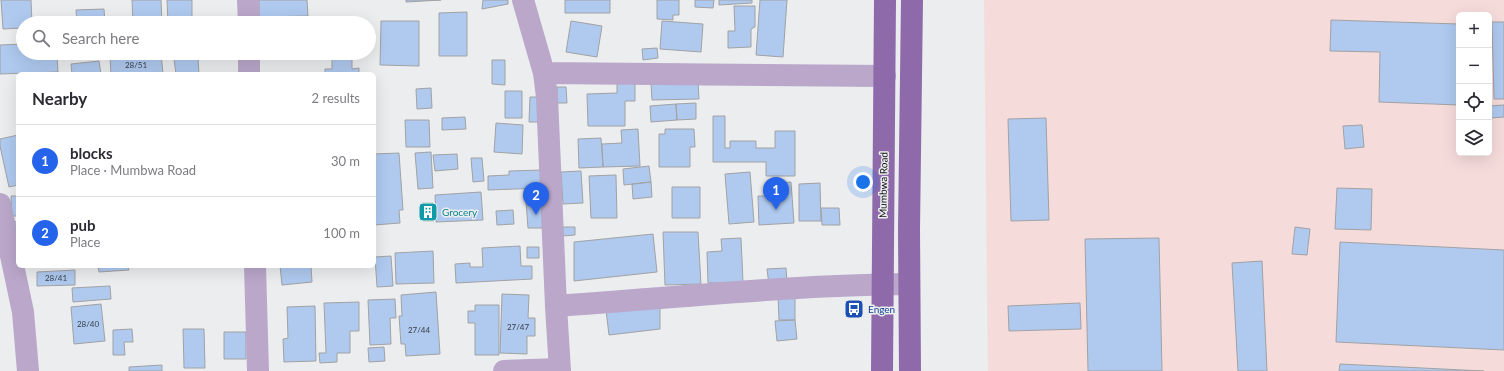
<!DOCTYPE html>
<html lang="en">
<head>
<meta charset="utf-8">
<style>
	body { margin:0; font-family:Lato,sans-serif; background:#f7f7f7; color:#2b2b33 }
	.controls { position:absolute; right:12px; top:12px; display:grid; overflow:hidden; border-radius:6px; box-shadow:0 4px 16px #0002 }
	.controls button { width:36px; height:36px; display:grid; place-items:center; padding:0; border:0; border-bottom:1px solid #e1e1e2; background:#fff; color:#2b2b33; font:20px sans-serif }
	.you { position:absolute; left:863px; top:182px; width:14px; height:14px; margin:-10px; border:3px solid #fff; border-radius:50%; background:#1a73e8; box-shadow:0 0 0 6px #1a73e833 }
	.badge { display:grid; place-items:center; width:26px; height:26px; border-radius:50%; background:#2563eb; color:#fff; font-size:13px; font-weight:700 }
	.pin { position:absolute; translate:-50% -33px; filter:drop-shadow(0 1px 2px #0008) }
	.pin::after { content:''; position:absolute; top:21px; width:14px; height:12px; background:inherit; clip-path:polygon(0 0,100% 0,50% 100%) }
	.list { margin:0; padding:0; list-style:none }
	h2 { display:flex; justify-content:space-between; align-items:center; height:52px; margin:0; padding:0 16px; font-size:17px }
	h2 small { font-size:13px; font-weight:400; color:#7c7c81 }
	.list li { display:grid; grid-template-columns:26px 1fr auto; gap:12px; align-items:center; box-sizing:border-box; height:72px; padding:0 16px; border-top:1px solid #e1e1e2 }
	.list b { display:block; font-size:15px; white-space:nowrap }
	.list p { margin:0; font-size:13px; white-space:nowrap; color:#7c7c81 }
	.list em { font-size:13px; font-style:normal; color:#7c7c81 }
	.icon { flex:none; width:22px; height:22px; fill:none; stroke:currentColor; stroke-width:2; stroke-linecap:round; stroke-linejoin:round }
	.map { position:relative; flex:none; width:1504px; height:371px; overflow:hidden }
	.search { position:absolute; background:#fff; box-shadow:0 4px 16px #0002; left:16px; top:16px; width:360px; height:44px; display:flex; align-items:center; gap:10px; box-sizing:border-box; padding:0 14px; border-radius:22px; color:#7c7c81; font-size:15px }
	.panel { position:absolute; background:#fff; box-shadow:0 4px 16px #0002; left:16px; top:72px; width:360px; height:196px; border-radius:6px }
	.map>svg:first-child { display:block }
	.industrial { fill:#f6dbdb; fill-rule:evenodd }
	.building { fill:#afc9ef; stroke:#a1a2a4 }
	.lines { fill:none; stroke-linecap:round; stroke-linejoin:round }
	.minor { stroke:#baa7ca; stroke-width:22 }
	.major { stroke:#8e6aaa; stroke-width:22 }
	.labels { text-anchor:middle; stroke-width:3; stroke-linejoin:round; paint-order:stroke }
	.number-label { font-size:8px; fill:#383f49 }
	.street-label { font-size:10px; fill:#111112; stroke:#ebedef }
	.culture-label { font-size:10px; fill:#0d838f; stroke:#ebedef; text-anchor:start }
	.transit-label { font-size:10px; fill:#164399; stroke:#ebedef; text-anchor:start }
</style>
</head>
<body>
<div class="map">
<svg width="1504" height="371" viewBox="0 0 1504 371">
	<rect width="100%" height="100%" fill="#ebedef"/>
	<path class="industrial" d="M984 0H1504V371H988ZM1459 15H1489V153H1459Z"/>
	<path class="building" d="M1 0H31L32 23H23V28L3 29Z
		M132 0H161L162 23H133Z
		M167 0H192V23H168Z
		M259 0H307L308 16 259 17Z
		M406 0H441L406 2Z
		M483 0H508V4L482 9Z
		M565 0H610V13H565Z
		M657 0H679V15H673V20L657 19Z
		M695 0H714L713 8 695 7Z
		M719 0H752V3L719 5Z
		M760 0H787L783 57 756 55Z
		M734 6H755V27L751 29V47L728 48V31H735Z
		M104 9 105 23H77L76 10Z
		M467 12V56H439V13Z
		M282 20H296V23H281Z
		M1331 20 1459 24V105L1379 102 1380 52 1330 51Z
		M381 21H419V66L380 65Z
		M571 21 602 26 597 57 566 52Z
		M662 21 703 24 701 52 660 49Z
		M1492 22H1504V99H1494Z
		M23 44V53H57L58 72 0 74V45Z
		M657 48 658 58 643 60 642 49Z
		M149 53H161L163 74H111L110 57Z
		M332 53H352V69L359 68V74H325V69H332Z
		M198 57 199 74H176L174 59Z
		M492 60H505V85L492 84Z
		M99 61 101 74H72L71 64Z
		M617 80 635 82V101H625V126H588L587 94 617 93Z
		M698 83 699 99 652 100 651 84Z
		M557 87H566L567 103H557Z
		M431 88 432 108 417 109 416 89Z
		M505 91H522V118H505Z
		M530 97H542V122H529Z
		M696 103V119L677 120 676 104Z
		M676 104 677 120 651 122 650 106Z
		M1504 105V117L1490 118 1489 106Z
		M713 116H725V148H730V141H756V148H775V131H795V176H766V162H713Z
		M465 117 466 129 442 130V118Z
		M1046 118 1049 220 1011 221 1008 119Z
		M405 120H429L430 147H406Z
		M496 123 523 125 522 154 494 152Z
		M1362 125 1364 147 1345 149 1343 126Z
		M638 129 640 166 603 167 602 144 622 143 621 130Z
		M665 129H694L695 147H690V167H659V134H665Z
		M18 135V185L9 187 0 146V139Z
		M601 138 603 167 579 168 578 139Z
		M431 152 433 188 418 189 415 153Z
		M399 153 403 210H399L400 223 374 225V154Z
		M457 154 458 169 435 171 433 155Z
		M471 158H482L484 181 473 182Z
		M649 166 651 182 624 185 623 169Z
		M542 170 543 188 488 190V176L509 175V171Z
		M581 171 583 203 563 204 561 172Z
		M750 172 754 222 729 224 725 174Z
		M616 175 617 218H591L589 176Z
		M651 182 652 197 633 199 632 184Z
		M791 182 794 223 759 225 758 196H768L767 184Z
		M820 183 821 221H799V184Z
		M672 187H700V218H672Z
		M1337 188 1372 189 1371 230 1335 229Z
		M481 192 483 220 436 222 435 195Z
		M11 196H18V216H12Z
		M526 201H544L545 228H528Z
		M422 203H433L434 221H423Z
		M821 208H839L840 225H822Z
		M513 210 514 224 497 225 496 211Z
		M18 221V241L11 223Z
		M562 227H575V235L563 236Z
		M1295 227 1310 229 1307 255 1292 254Z
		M663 232H698L701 284 665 285Z
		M653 234 657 272 574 281V242Z
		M741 238 743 282 708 283 707 252 722 251 721 239Z
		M1159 238 1162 371H1088L1085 239Z
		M1340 242 1504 250V350L1336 342Z
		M520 246 521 266H532V279L456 283 455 264 470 263V267H483L482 248Z
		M527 247H539V258H527Z
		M433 251 434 283 396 284 395 253Z
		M391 256 393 286 377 287 375 257Z
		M1262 261 1267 371H1238L1232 263Z
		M98 266H128L129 270 99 272Z
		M280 266H311L312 282 282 285Z
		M786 268 787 283 769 285 767 269Z
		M75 270V285L37 286V272Z
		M110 286 111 299 73 302 72 288Z
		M436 292 440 354 406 356 405 344H401L399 316H402L401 295Z
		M502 294 529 295 528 318H535V336H527V354L500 353Z
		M778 296H795V320H779Z
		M395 299 396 318H390L391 344 370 345 368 300Z
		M359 302V331H350V353H337V362L320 363 319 353H326L324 303Z
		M1080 303 1081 329 1009 331 1008 306Z
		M101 304 105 341 74 344 71 307Z
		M475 305H499V355H475V323H468V311H475Z
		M315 306 316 361 284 362 283 339 288 338 287 307Z
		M660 306V329L609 335 606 310Z
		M795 320 797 339 777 341 775 321Z
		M132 329 133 342H124L125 355H113V330Z
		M183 329H204L205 368H184Z
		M224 332H246V359H224Z
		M384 347 385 361 369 362 368 348Z
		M1340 364 1484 371H1339Z
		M162 365V371H129V367Z"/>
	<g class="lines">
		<path class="minor" d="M248 0 249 23
			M523 0 544 73 547 97 556 306 560 371
			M249 53V74
			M544 73 885 76
			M0 204 23 312 28 371
			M255 266 258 371
			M556 306C674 298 791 285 909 284
			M504 371 560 369"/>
		<path class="major" d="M882 371 885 0
			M910 371 909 229 912 0"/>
	</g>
	<defs>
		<g id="building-square" transform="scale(1)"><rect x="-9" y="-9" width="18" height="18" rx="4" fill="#0f9aa8" stroke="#ebedef"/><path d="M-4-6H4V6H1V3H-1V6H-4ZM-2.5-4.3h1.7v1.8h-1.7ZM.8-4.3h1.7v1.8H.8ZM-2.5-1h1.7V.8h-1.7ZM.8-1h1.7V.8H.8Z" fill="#fff"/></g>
		<g id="bus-square" transform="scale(1)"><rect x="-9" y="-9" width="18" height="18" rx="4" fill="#1a4fb4" stroke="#ebedef"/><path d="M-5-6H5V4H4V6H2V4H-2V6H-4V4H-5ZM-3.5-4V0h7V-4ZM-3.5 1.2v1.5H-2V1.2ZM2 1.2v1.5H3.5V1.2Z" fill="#fff"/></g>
	</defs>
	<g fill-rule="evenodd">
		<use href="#building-square" x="428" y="212"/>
		<use href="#bus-square" x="854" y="309"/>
	</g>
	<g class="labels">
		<g class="number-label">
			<text x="136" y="68">28/51</text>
			<text x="56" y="281">28/41</text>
			<text x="88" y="327">28/40</text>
			<text x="518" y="330">27/47</text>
			<text x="419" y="333">27/44</text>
		</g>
		<g class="street-label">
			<text transform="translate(883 185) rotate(-89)" y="4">Mumbwa Road</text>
		</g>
		<g class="culture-label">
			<text x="442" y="216">Grocery</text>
		</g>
		<g class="transit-label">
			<text x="868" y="313">Engen</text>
		</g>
	</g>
</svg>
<div class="controls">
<button>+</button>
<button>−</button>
<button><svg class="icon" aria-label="locate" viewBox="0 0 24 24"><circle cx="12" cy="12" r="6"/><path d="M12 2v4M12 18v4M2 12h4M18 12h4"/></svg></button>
<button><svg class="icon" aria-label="layers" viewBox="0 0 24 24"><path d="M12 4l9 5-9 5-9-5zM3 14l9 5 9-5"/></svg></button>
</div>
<div class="you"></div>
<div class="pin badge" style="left:776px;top:210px">1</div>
<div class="pin badge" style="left:536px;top:215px">2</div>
<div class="search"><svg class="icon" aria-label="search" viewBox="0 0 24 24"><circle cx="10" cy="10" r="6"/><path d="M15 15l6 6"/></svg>Search here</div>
<section class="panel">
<h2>Nearby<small>2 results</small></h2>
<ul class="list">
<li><span class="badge">1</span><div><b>blocks</b><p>Place · Mumbwa Road</p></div><em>30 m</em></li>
<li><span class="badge">2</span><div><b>pub</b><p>Place</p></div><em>100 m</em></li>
</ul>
</section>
</div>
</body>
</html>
